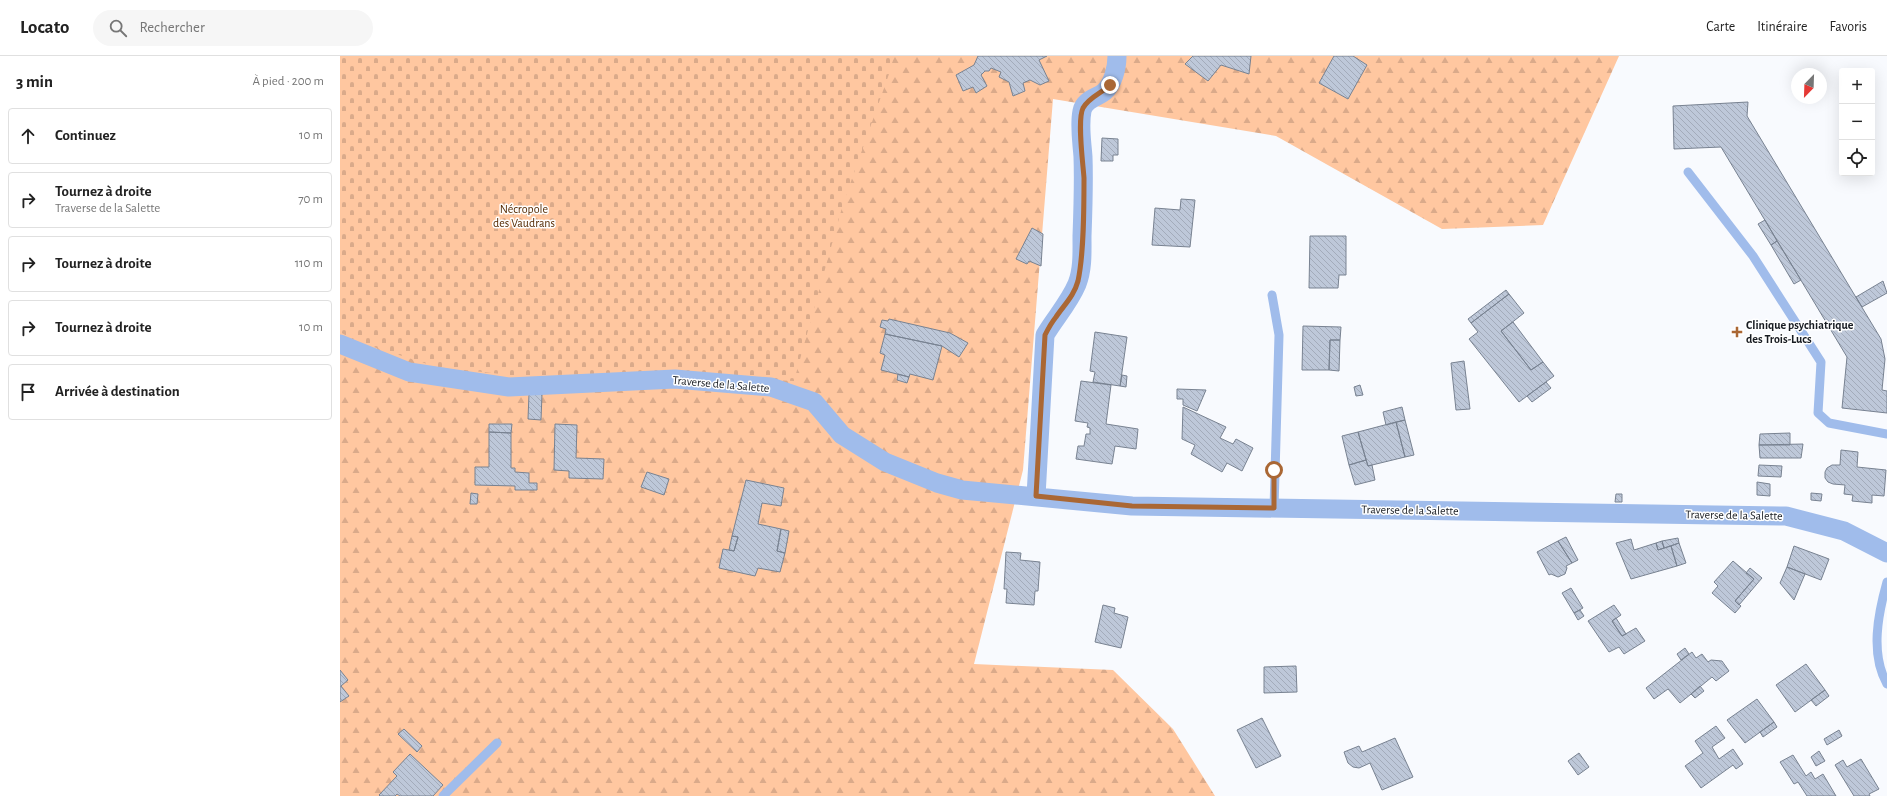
<!DOCTYPE html>
<html lang="fr">
<head>
<meta charset="utf-8">
<style>
	body { margin:0; font-family:"Alegreya Sans",sans-serif; background:#f6f6f6; color:#222 }
	.controls { position:absolute; right:12px; top:12px; display:grid; overflow:hidden; border-radius:4px; box-shadow:0 4px 16px #0002 }
	.controls button { width:36px; height:36px; display:grid; place-items:center; padding:0; border:0; border-bottom:1px solid #e0e0e0; background:#fff; color:#222; font:20px sans-serif }
	.compass { position:absolute; left:1451px; top:12px; width:36px; height:36px; border-radius:50%; background:#fff; box-shadow:0 4px 16px #0002; rotate:203deg }
	.stop { position:absolute; width:12px; height:12px; margin:-9px; border:3px solid #aa6734; border-radius:50%; background:#fff }
	.stop.end { background:#aa6734; border-color:#fff; box-shadow:0 1px 4px #0008 }
	.list { margin:0; padding:0; list-style:none }
	h2 { display:flex; justify-content:space-between; align-items:center; height:52px; margin:0; padding:0 16px; font-size:17px }
	h2 small { font-size:13px; font-weight:400; color:#767676 }
	.list li { display:grid; grid-template-columns:26px 1fr auto; gap:12px; align-items:center; box-sizing:border-box; height:56px; margin:0 8px 8px; padding:0 8px; border:1px solid #e0e0e0; border-radius:4px }
	.list b { display:block; font-size:15px; white-space:nowrap }
	.list p { margin:0; font-size:13px; white-space:nowrap; color:#767676 }
	.list em { font-size:13px; font-style:normal; color:#767676 }
	.icon { flex:none; width:22px; height:22px; fill:none; stroke:currentColor; stroke-width:2; stroke-linecap:round; stroke-linejoin:round }
	.map { position:relative; flex:none; width:1547px; height:740px; overflow:hidden }
	header { display:flex; align-items:center; gap:24px; box-sizing:border-box; height:56px; padding:0 20px; background:#fff; border-bottom:1px solid #e0e0e0 }
	header strong { font-size:19px }
	nav { display:flex; gap:22px; margin-inline-start:auto; font-size:14px }
	.search { width:280px; height:36px; background:#f6f6f6; display:flex; align-items:center; gap:10px; box-sizing:border-box; padding:0 14px; border-radius:22px; color:#767676; font-size:15px }
	main { display:flex }
	aside { flex:1; background:#fff }
	.map>svg:first-child { display:block }
	.forest { fill:url(#forest-firs) }
	.cemetery { fill:url(#cemetery-stones) }
	.building { fill:url(#building-back-hatch); stroke:#788291 }
	.lines { fill:none; stroke-linecap:round; stroke-linejoin:round }
	.service { stroke:#a0bceb; stroke-width:9 }
	.minor { stroke:#a0bceb; stroke-width:19 }
	.route { stroke:#aa6734; stroke-width:5 }
	.poi-dot { fill:#aa6734; stroke:#fff; stroke-width:1.5 }
	.labels { text-anchor:middle; stroke-width:3; stroke-linejoin:round; paint-order:stroke }
	.park-label { font-size:12px; fill:#542901; stroke:#fff }
	.poi-label { font-size:12px; font-weight:bold; fill:#181c22; stroke:#fff; text-anchor:start }
	.street-label { font-size:12px; fill:#181c22; stroke:#fff }
</style>
</head>
<body>
<header>
<strong>Locato</strong>
<div class="search"><svg class="icon" aria-label="search" viewBox="0 0 24 24"><circle cx="10" cy="10" r="6"/><path d="M15 15l6 6"/></svg>Rechercher</div>
<nav><a>Carte</a><a>Itinéraire</a><a>Favoris</a></nav>
</header>
<main>
<aside>
<h2>3 min<small>À pied · 200 m</small></h2>
<ul class="list">
<li><svg class="icon" aria-label="ahead" viewBox="0 0 24 24"><path d="M12 20V5M6 11l6-6 6 6"/></svg><div><b>Continuez</b></div><em>10 m</em></li>
<li><svg class="icon" aria-label="right" viewBox="0 0 24 24"><path d="M7 20v-9h11M14 6l5 5-5 5"/></svg><div><b>Tournez à droite</b><p>Traverse de la Salette</p></div><em>70 m</em></li>
<li><svg class="icon" aria-label="right" viewBox="0 0 24 24"><path d="M7 20v-9h11M14 6l5 5-5 5"/></svg><div><b>Tournez à droite</b></div><em>110 m</em></li>
<li><svg class="icon" aria-label="right" viewBox="0 0 24 24"><path d="M7 20v-9h11M14 6l5 5-5 5"/></svg><div><b>Tournez à droite</b></div><em>10 m</em></li>
<li><svg class="icon" aria-label="arrive" viewBox="0 0 24 24"><path d="M6 21V4h12l-3 4 3 4H6"/></svg><div><b>Arrivée à destination</b></div></li>
</ul>
</aside>
<div class="map">
<svg width="1547" height="740" viewBox="0 0 1547 740">
	<defs>
		<pattern id="forest-firs" width="22" height="20" patternUnits="userSpaceOnUse"><rect width="22" height="20" fill="#ffc7a0"/><path d="M5 1l3.5 6h-7zM16 11l3.5 6h-7z" fill="#daaa8a"/></pattern>
		<pattern id="cemetery-stones" width="16" height="16" patternUnits="userSpaceOnUse"><rect width="16" height="16" fill="#ffc7a0"/><path d="M2 7V4a2 2 0 0 1 4 0v3zM10 15v-3a2 2 0 0 1 4 0v3z" fill="#daaa8a"/></pattern>
		<pattern id="building-back-hatch" width="6" height="6" patternUnits="userSpaceOnUse"><rect width="6" height="6" fill="#bec8d9"/><path d="M-1 5l2 2M0 0l6 6M5-1l2 2" fill="none" stroke="#a3abba"/></pattern>
	</defs>
	<rect width="100%" height="100%" fill="#f8fafe"/>
	<path class="forest" d="M139 0H1279L1203 169 1102 173 936 80 713 43 683 414 634 608 773 614 833 673 875 740H0V96Z"/>
	<path class="cemetery" d="M0 0H554L549 18 503 148 454 325 284 317 178 320 97 311 18 286 0 276Z"/>
	<path class="building" d="M638 0H707L699 4 709 25 700 29 690 24 683 27 685 35 673 40 669 26 659 21 661 16 651 12 649 15H645L641 19 647 30 636 37 633 31 623 35 616 19 634 9Z
		M853 0H911L909 18 881 9 868 25 845 8Z
		M994 0H1013L1027 9 1008 43 979 27Z
		M1408 46 1407 60 1541 283 1545 303 1542 334 1547 335V357L1502 352 1507 301 1381 91 1334 93 1333 50Z
		M762 82 778 83V99H773V105H761Z
		M841 143 855 144 850 191 812 189 815 152 840 154Z
		M1425 164 1437 185 1431 189 1418 168Z
		M692 172 703 178 701 210 689 205 687 208 676 203Z
		M970 180H1006V219H999L998 232H969Z
		M1437 185 1461 224 1454 228 1431 189Z
		M1543 225 1547 237 1522 251 1516 241Z
		M1166 234 1169 238 1131 267 1128 263Z
		M1169 238 1184 257 1161 275 1191 314 1203 306 1214 320 1179 346 1129 283 1138 276 1131 267Z
		M549 263 610 277 628 287 619 301 602 290 545 278 546 273 540 271 542 264 548 265Z
		M1173 266 1203 306 1191 314 1161 275Z
		M963 270 1001 271 1000 284H990L989 314H962Z
		M755 276 787 281 780 330 753 326 755 316 750 315Z
		M545 278 602 290 593 324 570 318 569 321 541 314 545 299 540 297Z
		M990 284H1000L999 315 989 314Z
		M1124 305 1130 353 1116 354 1111 307Z
		M558 318 569 321 567 327 557 324Z
		M782 319 787 320 786 331 780 330Z
		M741 325 771 329 766 368 798 373 796 393 775 390 772 408 736 403 738 390H744L746 378H750V372L747 371 748 367 735 365Z
		M1206 326 1211 332 1192 346 1187 340Z
		M1020 329 1023 339 1016 340 1014 331Z
		M837 333 866 334 857 355 843 349V343H837Z
		M189 338H202L201 364 188 363Z
		M843 351 886 371 880 382 893 388 896 383 913 392 902 415 887 407 882 416 851 398 855 389 842 383Z
		M1062 351 1065 364 1046 369 1043 356Z
		M1065 364 1074 399 1065 401 1056 366Z
		M1056 366 1065 401 1028 410 1018 376Z
		M149 368H172L171 377 149 376Z
		M215 368 237 369 236 402 264 403 263 423 229 422V415L214 414Z
		M149 376 171 377V412H175V416L189 417V427H197V434H175V430L135 429V411H149Z
		M1018 376 1026 404 1009 409 1002 380Z
		M1450 377V389H1419L1420 378Z
		M1463 388 1461 402H1420L1419 389Z
		M1501 394 1518 396 1517 411 1546 414 1544 440 1532 439V447L1512 445 1513 439 1504 438 1505 429 1493 428 1488 426 1485 422V416L1487 412 1492 409H1500Z
		M1026 404 1028 410 1032 409 1035 424 1015 429 1009 409Z
		M1419 409 1442 410 1441 421 1418 420Z
		M307 416 329 423 324 439 301 431Z
		M406 424 444 432 441 450 422 447 418 468 441 473 437 495 445 497 440 516 418 512 415 520 379 512 383 493 394 495 398 481 392 480Z
		M1417 426 1430 428V440L1417 439Z
		M131 437 138 438 137 448H130Z
		M1471 437 1482 438 1481 445 1471 444Z
		M1276 438H1282V446H1275Z
		M441 473 449 475 445 497 437 495Z
		M392 480 398 481 394 495 389 494Z
		M1226 481 1238 504 1232 507 1218 485Z
		M1338 482 1339 487 1324 492 1322 485Z
		M1291 483 1294 494 1316 487 1318 494 1331 490 1337 510 1291 523 1276 487Z
		M1218 485 1232 507 1226 510 1227 512 1225 518 1218 521 1211 518 1209 519 1197 496Z
		M1322 485 1324 492 1318 494 1316 487Z
		M1339 487 1346 507 1337 510 1331 490Z
		M1454 490 1489 503 1481 524 1447 511Z
		M666 496 681 497 680 504 700 506 698 535H695L694 549 666 547 667 533H664Z
		M1393 505 1414 523 1395 545 1401 550 1395 557 1372 537 1378 530 1374 526Z
		M1447 511 1465 518 1454 544 1440 527Z
		M1410 512 1422 522 1399 549 1395 545 1414 523 1406 517Z
		M1231 532 1243 552 1234 557 1222 537Z
		M763 549 775 552 774 557 788 561 781 592 755 586Z
		M1274 549 1281 559 1272 565 1282 580 1296 572 1305 585 1284 598 1279 591 1269 596 1248 565Z
		M1240 554 1244 560 1238 564 1234 557Z
		M1276 562 1286 578 1282 580 1272 565Z
		M1345 592 1349 598 1341 604 1337 598Z
		M1352 596 1356 602 1362 598 1368 606 1371 604 1382 605 1389 615 1376 625 1372 621 1340 647 1328 633 1314 643 1306 632Z
		M1466 608 1485 634 1455 656 1436 629Z
		M956 610 957 636 924 637V611Z
		M0 614 8 624 1 630 9 640 0 646Z
		M1360 630 1364 635 1355 642 1351 638Z
		M1485 634 1489 640 1476 650 1471 644Z
		M1417 643 1434 666 1405 687 1387 664Z
		M922 662 941 700 916 712 897 674Z
		M1434 666 1437 671 1423 681 1420 676Z
		M1376 670 1385 682 1372 691 1379 703 1393 693 1403 708 1396 713 1393 709 1361 732 1345 710 1363 697 1355 685Z
		M64 673 82 690 77 696 58 678Z
		M1499 674 1502 680 1487 689 1484 683Z
		M1055 682 1073 721 1042 734 1030 707 1019 712 1013 711 1008 707 1004 696 1019 690 1022 696Z
		M1479 695 1485 705 1476 710 1471 701Z
		M1239 697 1249 711 1238 719 1228 705Z
		M70 698 103 729 93 740H60L57 738 55 740H40L39 739 57 720 53 716Z
		M1453 699 1466 720 1471 716 1475 723 1483 718 1496 740H1467L1458 726 1454 728 1440 706Z
		M1521 703 1539 733 1529 738 1530 740H1514L1495 709 1503 704 1507 711Z"/>
	<g class="lines">
		<path class="service" d="M1348 116 1413 200 1481 306 1478 357 1489 367 1547 378
			M932 239 939 279 934 452
			M1547 526C1538 558 1530 598 1547 628
			M103 740 157 687"/>
		<path class="minor" d="M0 288 69 316 169 331 335 323 431 331 474 346 502 379 545 406 597 427 622 434 792 450 1446 460 1504 475 1547 497
			M696 440 705 279C715 262 729 247 737 228 743 213 742 195 742 180 743 153 744 127 743 101 742 86 739 70 742 55 744 44 756 42 764 36 773 28 777 12 777 0"/>
	</g>
	<g class="lines">
		<path class="route" d="M770 29C762 37 749 41 743 52 737 64 743 107 744 122 744 152 744 197 738 225 734 240 724 249 716 261 712 266 708 273 705 279L696 440 792 450 934 452V414"/>
	</g>
	<path class="poi-dot" d="M1395 270h4v4h4v4h-4v4h-4v-4h-4v-4h4z"/>
	<g class="labels">
		<g class="park-label">
			<text x="184" y="157">Nécropole<tspan x="184" dy="14">des Vaudrans</tspan></text>
		</g>
		<g class="poi-label">
			<text x="1406" y="273">Clinique psychiatrique<tspan x="1406" dy="14">des Trois-Lucs</tspan></text>
		</g>
		<g class="street-label">
			<text transform="translate(381 328) rotate(5)" y="4">Traverse de la Salette</text>
			<text transform="translate(1070 454) rotate(1)" y="4">Traverse de la Salette</text>
			<text transform="translate(1394 459) rotate(1)" y="4">Traverse de la Salette</text>
		</g>
	</g>
</svg>
<div class="controls">
<button>+</button>
<button>−</button>
<button><svg class="icon" aria-label="locate" viewBox="0 0 24 24"><circle cx="12" cy="12" r="6"/><path d="M12 2v4M12 18v4M2 12h4M18 12h4"/></svg></button>
</div>
<svg class="compass" viewBox="-18 -18 36 36"><path d="M0-13l5 13h-10z" fill="#e53935"/><path d="M0 13l5-13h-10z" fill="#767676"/></svg>
<div class="stop" style="left:934px;top:414px"></div>
<div class="stop end" style="left:770px;top:29px"></div>
</div>
</main>
</body>
</html>
